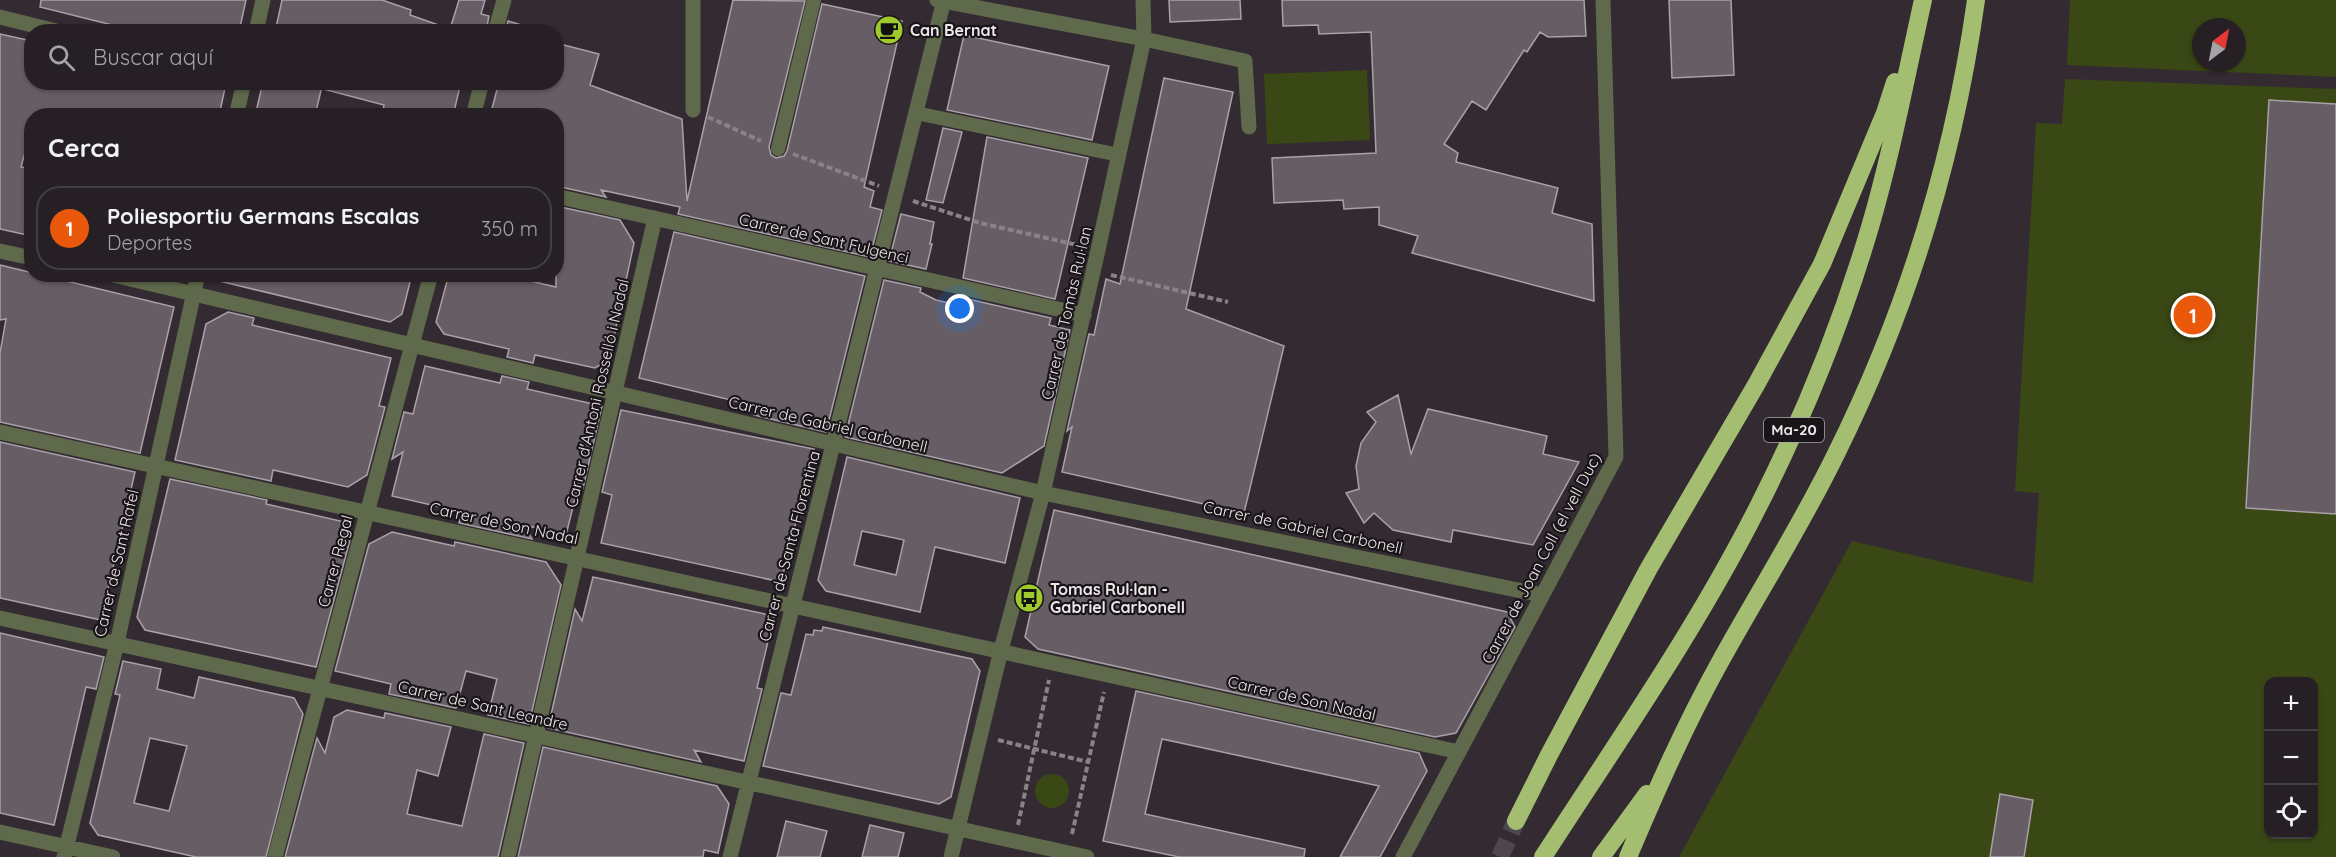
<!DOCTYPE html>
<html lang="es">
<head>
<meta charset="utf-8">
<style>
	body { margin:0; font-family:Quicksand,sans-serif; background:#322d32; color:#f1f3f6 }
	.controls { position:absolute; right:18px; bottom:18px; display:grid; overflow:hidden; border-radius:12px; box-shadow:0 2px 4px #0004 }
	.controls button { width:54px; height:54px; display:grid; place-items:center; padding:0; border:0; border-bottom:2px solid #423e42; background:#262025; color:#f1f3f6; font:30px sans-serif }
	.compass { position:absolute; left:2192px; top:18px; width:54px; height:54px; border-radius:50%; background:#262025; box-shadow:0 2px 4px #0004; rotate:32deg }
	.you { position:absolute; left:960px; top:309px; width:21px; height:21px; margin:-15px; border:4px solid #fff; border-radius:50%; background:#1a73e8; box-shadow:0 0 0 9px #1a73e833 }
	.badge { display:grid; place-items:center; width:39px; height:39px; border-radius:50%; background:#ea580c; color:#fff; font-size:20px; font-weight:700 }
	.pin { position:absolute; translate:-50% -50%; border:3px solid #fff; box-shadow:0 2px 6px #0006 }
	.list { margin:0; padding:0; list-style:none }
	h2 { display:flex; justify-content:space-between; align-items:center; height:78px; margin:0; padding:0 24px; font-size:26px }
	h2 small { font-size:20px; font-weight:400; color:#a4a3a7 }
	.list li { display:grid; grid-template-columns:39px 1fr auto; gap:18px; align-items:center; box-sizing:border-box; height:84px; margin:0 12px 12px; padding:0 12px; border:2px solid #423e42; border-radius:24px }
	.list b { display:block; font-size:22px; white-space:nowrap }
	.list p { margin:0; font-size:20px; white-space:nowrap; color:#a4a3a7 }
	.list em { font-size:20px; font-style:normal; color:#a4a3a7 }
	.icon { flex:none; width:33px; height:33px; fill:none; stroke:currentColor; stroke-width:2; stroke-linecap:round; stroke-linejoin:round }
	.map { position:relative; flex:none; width:2336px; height:857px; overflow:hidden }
	.search { position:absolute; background:#262025; box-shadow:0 2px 4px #0004; left:24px; top:24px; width:540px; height:66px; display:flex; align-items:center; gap:15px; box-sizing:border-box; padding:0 21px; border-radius:24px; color:#a4a3a7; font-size:22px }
	.panel { position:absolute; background:#262025; box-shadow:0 2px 4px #0004; left:24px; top:108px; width:540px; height:174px; border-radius:24px }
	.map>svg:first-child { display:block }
	.green { fill:#394815; fill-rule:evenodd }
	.building { fill:#675e65; stroke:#aaa0a7; stroke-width:1.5; fill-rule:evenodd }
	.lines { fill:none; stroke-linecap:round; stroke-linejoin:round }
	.motorway-tunnel { stroke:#4f474d; stroke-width:18; stroke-dasharray:18 9; stroke-linecap:butt }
	.path { stroke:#8a8288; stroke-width:4; stroke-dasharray:6 3; stroke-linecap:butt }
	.pedestrian { stroke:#5f6a4c; stroke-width:14 }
	.minor { stroke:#5f6a4c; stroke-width:15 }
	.motorway { stroke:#a3bd71; stroke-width:18 }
	.labels { text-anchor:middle; stroke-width:4.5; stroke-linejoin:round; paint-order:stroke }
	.shield { fill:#181417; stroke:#ada8ab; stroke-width:1.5 }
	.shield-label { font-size:15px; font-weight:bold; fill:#ede7eb }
	.poi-label { font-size:16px; font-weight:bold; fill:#ede7eb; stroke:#181417; text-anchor:start }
	.street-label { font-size:16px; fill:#ede7eb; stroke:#181417 }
</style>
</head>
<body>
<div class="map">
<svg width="2336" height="857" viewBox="0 0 2336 857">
	<rect width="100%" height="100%" fill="#332b31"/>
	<path class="green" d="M2070 0H2336V77L2067 65ZM2201 27H2237V63H2201Z
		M1367 70 1370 140 1267 144 1264 74Z
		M2065 79 2336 89V857H1679L1852 541 2033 583 2039 493 2015 491 2036 123 2062 124ZM2268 682H2314V834H2268Z
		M1035 791a17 17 0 1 1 34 0a17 17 0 1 1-34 0Z"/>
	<path class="building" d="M41 0H246L239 32H140L40 7Z
		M282 0H382L411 10 410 15 450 29 459 0H485L481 14 489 16 486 32H275Z
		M733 0 805 1 769 147 771 155 776 158 784 156 787 151 822 4 902 21 864 187 874 191 870 207 882 210 870 257 678 214 680 207 601 190 606 197 556 186V116H490L499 82H556V43L599 54 590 85 682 119 687 201Z
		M1169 0H1240L1241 19 1170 22Z
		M1282 0H1584L1586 36 1548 37 1540 32 1527 52 1524 50 1486 110 1472 101 1444 144 1458 153 1456 162 1558 188 1552 213 1592 224 1594 301 1412 253 1418 236 1379 225V207L1344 209 1343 200 1274 203 1272 158 1376 153 1371 32 1319 34 1318 25 1283 26Z
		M1669 0H1731L1734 75 1672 78Z
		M508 21 525 26 524 32H505Z
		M0 34 32 41V82H202L225 88 219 116H32V127L21 167 32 169V236L0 229Z
		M964 35 1109 66 1092 140 947 110Z
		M1164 78 1233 92 1186 309 1284 346 1244 513 1062 472 1072 427 1067 431 1089 334 1094 335 1106 279 1120 284Z
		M263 82H323L315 116H255Z
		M323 82H461L453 116H382L384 105 323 89Z
		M2269 100 2336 104V514L2246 508Z
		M943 128 962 132 943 203 926 200Z
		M987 137 1088 158 1055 299 963 278Z
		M556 206 620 220 634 243 609 360 595 368 535 355 533 363 507 357 509 349 444 334 436 322 449 274H501L556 287Z
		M901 214 934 222 930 244H932L926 269 889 261Z
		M674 232 865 276 826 432 754 415 756 406 639 378Z
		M0 265 174 307 140 453 0 422V353L6 319 0 320Z
		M220 274H412L402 314 390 322 219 281Z
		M884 280 921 288 920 292 936 300 958 305 959 297 1051 318 1049 325 1070 330 1044 446 1002 473 845 437Z
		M228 312 254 318 252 325 391 358 379 406 385 407 367 475 348 487 273 470 271 481 175 460 206 324Z
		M425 366 500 383 502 376 529 382 527 389 602 406 583 488 578 487 566 535 524 525 532 539 459 523 462 512 392 496 403 452 392 459 404 412 413 414Z
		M1398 395 1411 454 1428 409 1547 436 1543 454 1579 462 1533 545 1453 530 1451 542 1393 530 1374 513 1364 523 1346 493 1359 489 1356 466 1361 443 1376 422 1367 412Z
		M621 410 814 449 781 582 601 543 612 495 602 492Z
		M0 442 135 472 101 620 0 598Z
		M847 457 1020 498 1005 563 935 547 920 612 826 591 818 580ZM862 531 904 540 896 575 854 565Z
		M170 479 267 500 266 504 349 523 345 539 350 540 316 667 145 630 137 617Z
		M1054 510 1507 612 1515 627 1456 733 1435 737 1038 649 1025 637Z
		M392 532 454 546 455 542 546 562 561 585 529 724 488 715 497 679 466 671 456 708 389 694 391 684 335 671 369 544Z
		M593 577 774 616 757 688 762 689 744 761 694 750 701 762 548 728 575 609 582 621Z
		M823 627 972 659 980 671 951 797 939 804 763 766 781 693 791 695 806 634 813 635 814 630 822 631Z
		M0 633 104 657 96 689 86 687 54 825 0 813Z
		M123 661 161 669 157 689 194 698 199 677 294 698 303 714 266 857H196L98 835 90 823 120 695 115 694ZM150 738 187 746 169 811 134 803Z
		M1136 691 1419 753 1427 771 1380 857H1340L1379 786 1162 739 1145 814 1305 849 1304 857H1179L1103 841Z
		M347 710 384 718 385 713 451 727 438 776 417 770 407 814 462 826 484 734 524 743 498 857H285L317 738 325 753 334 717Z
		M543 747 717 786 729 804 718 853 704 850 703 857H518Z
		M2000 794 2033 800 2024 857H1990Z
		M786 821 827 831 820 857H777Z
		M870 825 904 833 898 857H862Z"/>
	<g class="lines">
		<path class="motorway-tunnel" d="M1500 857 1516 821"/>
		<path class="path" d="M708 117 761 141
			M793 154 879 186
			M913 201 980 223 1082 246
			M1111 275 1228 302
			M998 740 1088 762
			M1018 825 1049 680
			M1072 834 1104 692"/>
		<path class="pedestrian" d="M916 113 1119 155
			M778 149 814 0"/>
		<path class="minor" d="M693 0V110
			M937 0 1144 39 1245 61 1249 127
			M0 17 60 32
			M256 32 263 0
			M495 32 504 0
			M236 116 244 82
			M473 116 482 82
			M556 196 1084 315
			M0 251 32 258
			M109 274 1043 493 1542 595
			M0 432 1459 752
			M0 618 1087 857
			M0 832 113 857
			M64 857 117 643 198 274
			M275 857 431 274
			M508 857 655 218
			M730 857 944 0
			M951 857 1001 650 1043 493 1098 250 1144 39 1143 0
			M1403 857 1616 457 1603 0"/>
		<path class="motorway" d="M1516 821 1549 755 1649 568 1756 385 1822 264 1885 113 1895 82
			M1543 857C1618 741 1697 628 1759 505 1804 416 1842 322 1870 227 1892 152 1906 76 1923 0
			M1601 857 1647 794
			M1628 857C1656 791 1685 725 1720 662 1758 593 1801 526 1836 454 1907 311 1954 158 1976 0"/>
	</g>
	<defs>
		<g id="cafe-disc" transform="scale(1.5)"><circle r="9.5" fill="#9fca2d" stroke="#181417"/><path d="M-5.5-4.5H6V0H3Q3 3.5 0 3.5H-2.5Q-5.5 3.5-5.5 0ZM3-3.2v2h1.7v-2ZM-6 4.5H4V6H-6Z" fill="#111"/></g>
		<g id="bus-disc" transform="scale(1.5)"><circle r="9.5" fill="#9fca2d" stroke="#181417"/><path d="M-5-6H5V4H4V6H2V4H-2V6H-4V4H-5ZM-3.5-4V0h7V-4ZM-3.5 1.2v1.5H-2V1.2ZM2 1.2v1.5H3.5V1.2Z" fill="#111"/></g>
	</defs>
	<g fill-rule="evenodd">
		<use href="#cafe-disc" x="889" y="30"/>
		<use href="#bus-disc" x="1029" y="598"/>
	</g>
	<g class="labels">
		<rect class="shield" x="1764" y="418" width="60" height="24" rx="4.5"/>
		<g class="shield-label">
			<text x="1794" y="435">Ma-20</text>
		</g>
		<g class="poi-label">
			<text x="910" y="36">Can Bernat</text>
			<text x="1050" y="595">Tomas Rul·lan -<tspan x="1050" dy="18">Gabriel Carbonell</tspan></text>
		</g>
		<g class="street-label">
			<text transform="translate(824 238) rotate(13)" y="6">Carrer de Sant Fulgenci</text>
			<text transform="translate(1066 313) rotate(-77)" y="6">Carrer de Tomàs Rul·lan</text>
			<text transform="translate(597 393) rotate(-77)" y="6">Carrer d'Antoni Rosselló i Nadal</text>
			<text transform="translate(828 424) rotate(13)" y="6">Carrer de Gabriel Carbonell</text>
			<text transform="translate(504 523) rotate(12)" y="6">Carrer de Son Nadal</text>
			<text transform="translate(1303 527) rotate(12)" y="6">Carrer de Gabriel Carbonell</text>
			<text transform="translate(789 546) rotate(-75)" y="6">Carrer de Santa Florentina</text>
			<text transform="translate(1541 558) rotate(-62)" y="6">Carrer de Joan Coll (el vell Duc)</text>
			<text transform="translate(335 561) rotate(-75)" y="6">Carrer Regal</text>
			<text transform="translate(116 563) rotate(-77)" y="6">Carrer de Sant Rafel</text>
			<text transform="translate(1302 698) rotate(13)" y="6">Carrer de Son Nadal</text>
			<text transform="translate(483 705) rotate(13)" y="6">Carrer de Sant Leandre</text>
		</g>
	</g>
</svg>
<div class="controls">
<button>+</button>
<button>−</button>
<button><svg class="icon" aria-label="locate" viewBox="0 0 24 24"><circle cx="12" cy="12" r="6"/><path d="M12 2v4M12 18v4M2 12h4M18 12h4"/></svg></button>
</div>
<svg class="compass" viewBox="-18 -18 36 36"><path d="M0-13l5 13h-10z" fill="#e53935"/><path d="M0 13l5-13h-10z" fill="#a4a3a7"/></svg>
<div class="you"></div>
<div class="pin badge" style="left:2193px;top:315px">1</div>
<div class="search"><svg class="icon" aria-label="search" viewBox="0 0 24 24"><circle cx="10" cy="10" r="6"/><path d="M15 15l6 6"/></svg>Buscar aquí</div>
<section class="panel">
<h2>Cerca<small></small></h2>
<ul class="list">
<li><span class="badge">1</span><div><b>Poliesportiu Germans Escalas</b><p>Deportes</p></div><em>350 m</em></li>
</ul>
</section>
</div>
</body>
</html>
